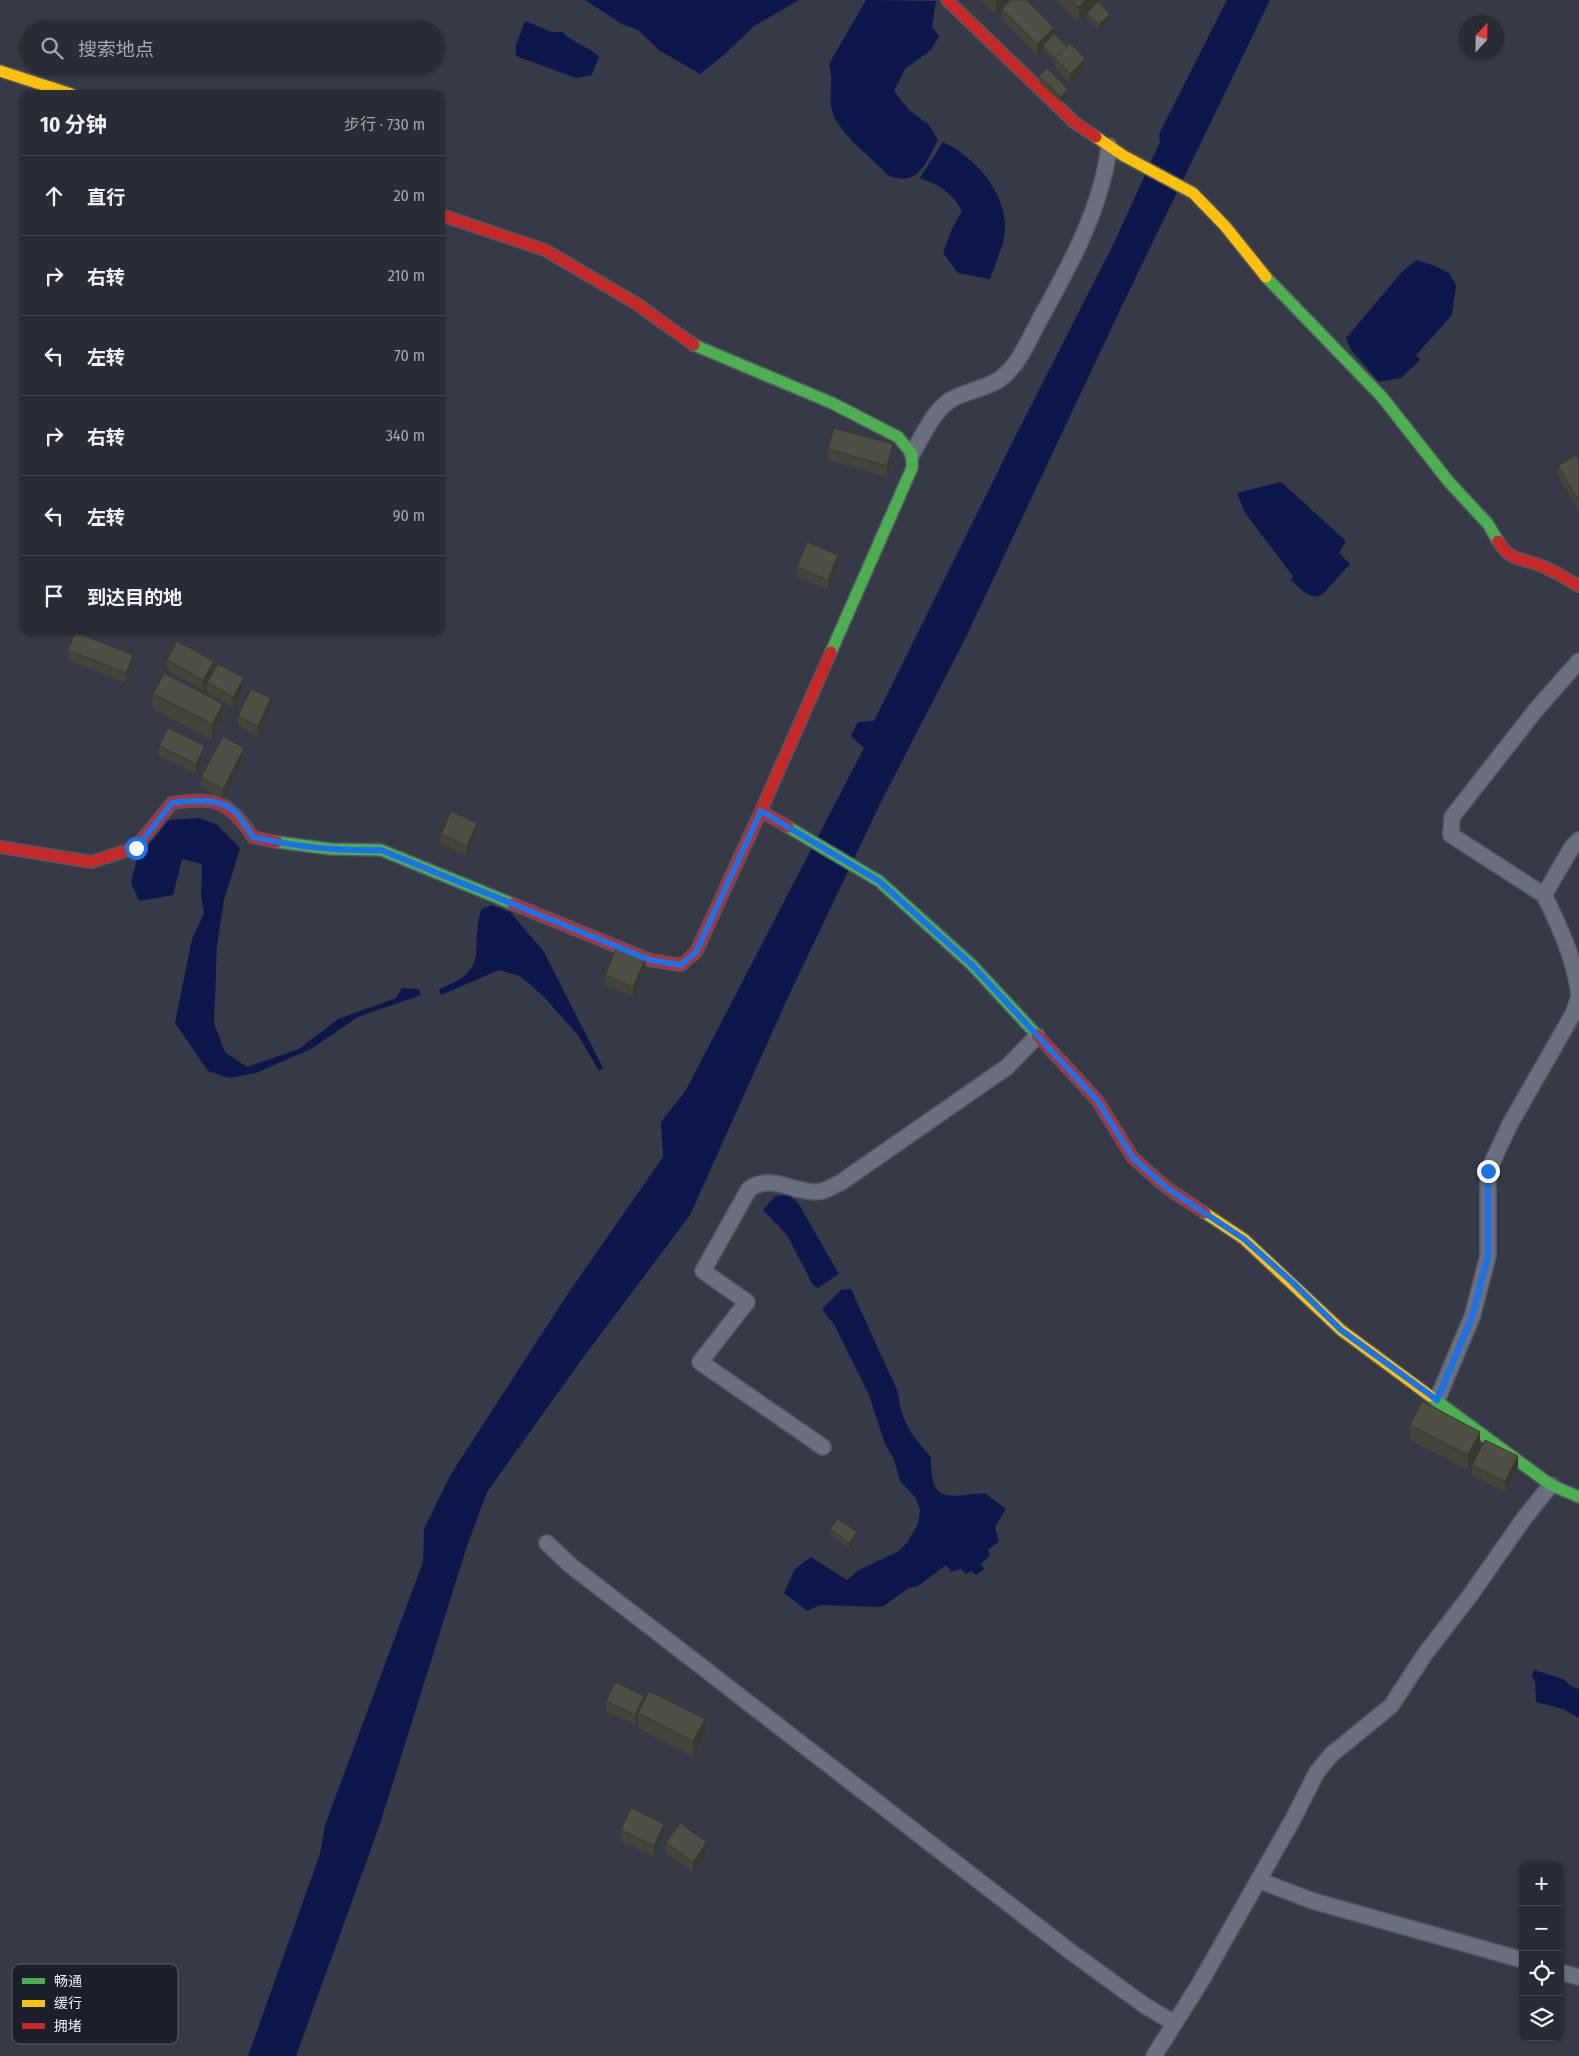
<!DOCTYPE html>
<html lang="zh">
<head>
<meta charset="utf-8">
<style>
	body { margin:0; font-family:"Fira Sans Condensed","Noto Sans SC",sans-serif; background:#30343d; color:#f1f3f6 }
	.controls { position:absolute; right:15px; bottom:15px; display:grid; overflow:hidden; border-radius:10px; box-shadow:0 1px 4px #0004 }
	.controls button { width:45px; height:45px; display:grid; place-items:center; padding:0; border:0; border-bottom:1px solid #444850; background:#282c35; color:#f1f3f6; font:25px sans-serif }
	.compass { position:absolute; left:1459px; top:15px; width:45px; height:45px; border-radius:50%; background:#282c35; box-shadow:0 1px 4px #0004; rotate:22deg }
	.stop { position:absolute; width:15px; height:15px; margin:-11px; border:4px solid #1a73e8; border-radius:50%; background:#fff }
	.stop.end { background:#1a73e8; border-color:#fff; box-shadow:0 1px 5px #0008 }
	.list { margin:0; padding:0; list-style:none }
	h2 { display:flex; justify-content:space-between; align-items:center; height:65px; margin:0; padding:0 20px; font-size:21px }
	h2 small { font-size:16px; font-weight:400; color:#a5a7ad }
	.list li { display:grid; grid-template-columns:32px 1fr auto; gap:15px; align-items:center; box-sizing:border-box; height:80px; padding:0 20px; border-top:1px solid #444850 }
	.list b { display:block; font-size:19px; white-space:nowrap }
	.list em { font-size:16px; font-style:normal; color:#a5a7ad }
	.icon { flex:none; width:28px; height:28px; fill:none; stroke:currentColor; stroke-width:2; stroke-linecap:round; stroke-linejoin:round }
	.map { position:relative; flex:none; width:1579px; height:2056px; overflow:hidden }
	.search { position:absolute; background:#282c35; box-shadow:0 1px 4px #0004; left:20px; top:20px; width:425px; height:55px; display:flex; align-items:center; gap:12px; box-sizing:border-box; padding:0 18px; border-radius:28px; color:#a5a7ad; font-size:19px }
	.panel { position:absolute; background:#282c35; box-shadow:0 1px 4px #0004; left:20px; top:90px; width:425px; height:545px; border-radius:10px }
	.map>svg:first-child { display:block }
	.water { fill:#0d174c }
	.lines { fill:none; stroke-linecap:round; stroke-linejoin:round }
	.street-casing { stroke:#555863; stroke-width:18 }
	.fast-casing { stroke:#555863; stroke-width:14 }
	.slow-casing { stroke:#555863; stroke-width:14 }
	.jam-casing { stroke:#555863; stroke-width:14 }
	.street { stroke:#6a7080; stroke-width:15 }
	.fast { stroke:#4caf50; stroke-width:11 }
	.slow { stroke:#ffc107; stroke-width:11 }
	.jam { stroke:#c62828; stroke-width:11 }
	.wall { fill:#43453a }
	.shaded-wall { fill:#373830 }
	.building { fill:#4e5044; stroke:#373830 }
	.route { stroke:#1a73e8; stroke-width:6 }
	.key { fill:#1a1f2a; stroke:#595e6a; stroke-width:1 }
	.key-label { font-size:14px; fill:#edf2fe }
</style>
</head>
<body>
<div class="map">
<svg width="1579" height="2056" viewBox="0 0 1579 2056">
	<rect width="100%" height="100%" fill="#363a47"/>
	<path class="water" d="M585 0H799L754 26 725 54 700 74 659 50 638 30 622 24Z
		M866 0 936 1 932 27 939 36 931 50 905 69 894 91 909 110 929 125 938 140C926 162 919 187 889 176 873 159 837 132 832 111 828 95 834 80 829 64Z
		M1227 0H1270L1119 312 965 639 881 802 789 995 690 1215 582 1359 487 1492 467 1546 380 1824 296 2056H248L320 1854 325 1825 423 1562 424 1529 451 1474 567 1295 663 1157 661 1122 686 1090 864 748 851 736 858 722 874 721 1016 435 1113 245 1160 142 1159 134Z
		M525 21 552 32H562C572 42 588 47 599 56L592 75 576 78 516 56V45Z
		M943 142C975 157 1008 194 1005 232 1003 247 995 264 990 279L958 273 943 253 951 231 962 211C953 194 939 184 920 178Z
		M1416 260 1433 265 1449 273 1456 285 1452 315 1416 355 1420 360 1401 378 1379 382 1351 350 1346 338 1402 272Z
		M1281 482 1346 541 1339 553 1350 564 1322 595C1308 600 1300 588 1291 580L1293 576 1245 513 1237 493Z
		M199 818 216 824 240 848 224 900 217 945 214 1023 225 1052 247 1067 299 1049 338 1019 396 998 402 988 419 989 421 995 358 1017 311 1049 256 1073 229 1078 208 1071 175 1023 192 939 204 913 201 896 202 864 182 859 173 895 139 901 131 883 137 859 169 820Z
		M491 905 510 912 544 952 603 1068 599 1071 578 1035 543 996 520 976 499 970 441 995 439 989C492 969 469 953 481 910Z
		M789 1195 798 1203 839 1274 818 1288 813 1285 787 1235 763 1210 775 1196Z
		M851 1289 898 1392C901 1422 912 1436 931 1457 930 1505 947 1496 985 1493L1006 1509 995 1527 999 1542 988 1549 990 1555 981 1564 984 1569 976 1575 971 1571 966 1574 961 1569 951 1572 946 1565 918 1586 909 1588 882 1607 820 1605 807 1611 784 1593 795 1569 811 1557 847 1580 859 1570 897 1552 907 1543 918 1524 920 1509 915 1497 900 1481 894 1459 885 1444 869 1395 835 1326 822 1309 841 1290Z
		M1534 1670 1563 1679 1571 1686 1579 1689V1718L1563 1709 1536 1702 1535 1681 1532 1676Z"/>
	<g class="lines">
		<g class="street-casing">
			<path id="street" d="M912 454C922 437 933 412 949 401 967 389 992 389 1007 373 1021 359 1030 338 1039 321 1069 267 1102 208 1109 146
				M1579 661 1535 711 1452 817 1451 835 1544 895 1572 847 1579 840
				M1544 895C1560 927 1575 960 1579 995
				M1437 1400 1472 1317 1488 1256V1171L1510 1124 1573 1014 1579 997
				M823 1447 700 1362 747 1302 703 1271 749 1189C773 1172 796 1196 822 1191 828 1190 834 1185 840 1183L1007 1067 1037 1036
				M547 1543 570 1565 1071 1952 1144 2005 1174 2023
				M1258 1880 1313 1901 1523 1960
				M1560 1972 1579 1977
				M1154 2056 1200 1983 1292 1821 1317 1772 1332 1754 1391 1706 1425 1654 1469 1597 1525 1517 1551 1485"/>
		</g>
		<g class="fast-casing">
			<path id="fast" d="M1266 277 1382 397 1449 482 1488 524 1498 541
				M694 345 832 403 898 437 912 454V468L831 652
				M788 827 879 881 972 965 1037 1035
				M277 842 331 849 381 850 513 904
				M1430 1396 1551 1485 1579 1497"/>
		</g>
		<g class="slow-casing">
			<path id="slow" d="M0 71 71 94
				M1096 137 1124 156 1193 193 1225 226 1266 277
				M1205 1213 1244 1239 1341 1330 1430 1396"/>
		</g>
		<g class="jam-casing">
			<path id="jam" d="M947 0 1074 122 1096 137
				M441 215 545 250 637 304 694 345
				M1498 541C1512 564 1523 557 1544 567 1556 572 1568 580 1579 586
				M788 827 761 811 831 652
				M0 847 91 862 135 848 172 803C216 797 228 800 253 837L277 842
				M513 904 650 960 681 965 696 952 761 811
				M1037 1035 1097 1100 1133 1158 1167 1188 1205 1213"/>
		</g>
		<use href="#street" class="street"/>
		<use href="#fast" class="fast"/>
		<use href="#slow" class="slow"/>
		<use href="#jam" class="jam"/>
	</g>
	<path class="wall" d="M981 0H1010L996 14Z
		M1056 0H1097V4L1110 19 1099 30 1087 18V14L1079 23Z
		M1002 9 1054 34 1085 69 1070 84 1055 68V62L1043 50V49L1037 55 1002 19Z
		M1039 76 1068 94 1061 102 1039 82Z
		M828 449 893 454 887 477 828 460Z
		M1579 460V511L1558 476V466Z
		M838 566 828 590 797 577V567Z
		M68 650 133 665 126 683 68 660Z
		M167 660 214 671 244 688 233 707 207 693V683L203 690 167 670Z
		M153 694 223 719 212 740 153 709Z
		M271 709 258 736 238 726V716Z
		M159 746 205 756 196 774 159 756Z
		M244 758 223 799 201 787V777Z
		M477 833 467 856 441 844V834Z
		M645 969 633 997 605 985V975Z
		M1410 1425 1480 1447 1468 1470 1410 1440Z
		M1472 1465 1518 1466 1505 1492 1472 1475Z
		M830 1529 857 1538 849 1548 830 1535Z
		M644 1700 705 1734 693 1757 638 1728V1719L635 1725 606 1711V1701Z
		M621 1830 664 1834 654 1856 621 1841Z
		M666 1843 707 1853 693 1872 666 1853Z"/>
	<path class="shaded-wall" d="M996 0H1010L996 14Z
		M1086 0H1097V5L1079 23V7Z
		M1110 14V19L1099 30V25Z
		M1054 28V38L1043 45V49L1037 55V44Z
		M1085 59V69L1070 84V74Z
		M1068 89V94L1061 102V97Z
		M893 444V454L887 477V466Z
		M838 555V566L828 590V580Z
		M133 655V665L126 683V673Z
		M214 661V671L203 690V680Z
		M244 678V688L233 707V697Z
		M271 698V709L258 736V726Z
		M223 704V719L212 740V724Z
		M205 746V756L196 774V764Z
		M244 748V758L223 799V789Z
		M477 823V833L467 856V846Z
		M645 959V969L633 997V987Z
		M1480 1432V1447L1468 1470V1455Z
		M1518 1456V1466L1505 1492V1481Z
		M857 1532V1538L849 1548V1543Z
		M644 1696V1706L638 1713V1719L635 1725V1715Z
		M705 1719V1734L693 1757V1741Z
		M664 1824V1834L654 1856V1846Z
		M707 1842V1853L693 1872V1862Z"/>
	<path class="building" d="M1011 0H1026L1054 28 1037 44 1002 9Z
		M1071 0H1086L1079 7Z
		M1098 2 1110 14 1099 25 1087 13Z
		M1054 34 1067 46 1055 58 1043 45Z
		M1070 43 1085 59 1070 74 1055 58Z
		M1047 68 1068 89 1061 97 1039 76Z
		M834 428 893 444 887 466 828 449Z
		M1576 455 1579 460V501L1558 466Z
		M807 542 838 555 828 580 797 567Z
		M75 632 133 655 126 673 68 650Z
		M177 641 214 661 203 680 167 660Z
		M218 664 244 678 233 697 207 682Z
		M164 673 223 704 212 724 153 694Z
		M251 689 271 698 258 726 238 716Z
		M168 728 205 746 196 764 159 746Z
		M223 736 244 748 223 789 201 777Z
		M451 811 477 823 467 846 441 834Z
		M617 947 645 959 633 987 605 975Z
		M1422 1401 1480 1432 1468 1455 1410 1425Z
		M1485 1440 1518 1456 1505 1481 1472 1465Z
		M838 1519 857 1532 849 1543 830 1529Z
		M615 1682 644 1696 635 1715 606 1701Z
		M649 1691 705 1719 693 1741 638 1713Z
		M631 1808 664 1824 654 1846 621 1830Z
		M680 1823 707 1842 693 1862 666 1843Z"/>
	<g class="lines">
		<path class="route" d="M136 848 172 803C192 800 222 797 237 814 243 821 248 830 253 837 300 847 332 851 381 850L650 960 681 965 696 952 761 811 879 881 972 965 1097 1100 1133 1158 1167 1188 1244 1239 1291 1281 1341 1330 1437 1400 1472 1317 1488 1256V1171"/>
	</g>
	<rect x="12" y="1964" width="166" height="80" rx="8" class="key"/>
	<rect x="22" y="1978" width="23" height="6" fill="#4caf50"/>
	<rect x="22" y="2000" width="23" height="7" fill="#ffc107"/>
	<rect x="22" y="2023" width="23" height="6" fill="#c62828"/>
	<g class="key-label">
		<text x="54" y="1986">畅通</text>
		<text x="54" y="2008">缓行</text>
		<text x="54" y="2031">拥堵</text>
	</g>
</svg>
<div class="controls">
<button>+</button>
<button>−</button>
<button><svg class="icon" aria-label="locate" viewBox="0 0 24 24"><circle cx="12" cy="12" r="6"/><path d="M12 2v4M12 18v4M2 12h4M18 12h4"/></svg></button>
<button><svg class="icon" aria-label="layers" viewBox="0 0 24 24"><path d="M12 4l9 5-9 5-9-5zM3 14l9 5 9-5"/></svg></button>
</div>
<svg class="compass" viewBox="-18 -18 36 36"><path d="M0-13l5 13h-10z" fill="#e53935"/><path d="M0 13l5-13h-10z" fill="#a5a7ad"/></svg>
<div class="stop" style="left:136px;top:848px"></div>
<div class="stop end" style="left:1488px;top:1171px"></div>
<div class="search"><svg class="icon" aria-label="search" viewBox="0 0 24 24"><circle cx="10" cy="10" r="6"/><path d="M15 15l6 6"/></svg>搜索地点</div>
<section class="panel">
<h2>10 分钟<small>步行 · 730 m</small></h2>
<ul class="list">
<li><svg class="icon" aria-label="ahead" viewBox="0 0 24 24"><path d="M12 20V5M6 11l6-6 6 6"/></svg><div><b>直行</b></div><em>20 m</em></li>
<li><svg class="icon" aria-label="right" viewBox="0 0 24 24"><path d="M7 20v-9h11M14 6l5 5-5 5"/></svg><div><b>右转</b></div><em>210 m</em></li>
<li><svg class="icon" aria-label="left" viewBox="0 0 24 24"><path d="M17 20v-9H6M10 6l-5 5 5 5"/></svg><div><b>左转</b></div><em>70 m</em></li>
<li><svg class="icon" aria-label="right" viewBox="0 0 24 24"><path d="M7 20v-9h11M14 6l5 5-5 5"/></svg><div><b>右转</b></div><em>340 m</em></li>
<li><svg class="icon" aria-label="left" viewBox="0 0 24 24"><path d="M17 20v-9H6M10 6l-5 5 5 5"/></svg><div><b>左转</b></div><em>90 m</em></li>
<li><svg class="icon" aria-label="arrive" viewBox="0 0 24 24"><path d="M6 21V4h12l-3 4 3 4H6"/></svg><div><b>到达目的地</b></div></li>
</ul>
</section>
</div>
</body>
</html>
